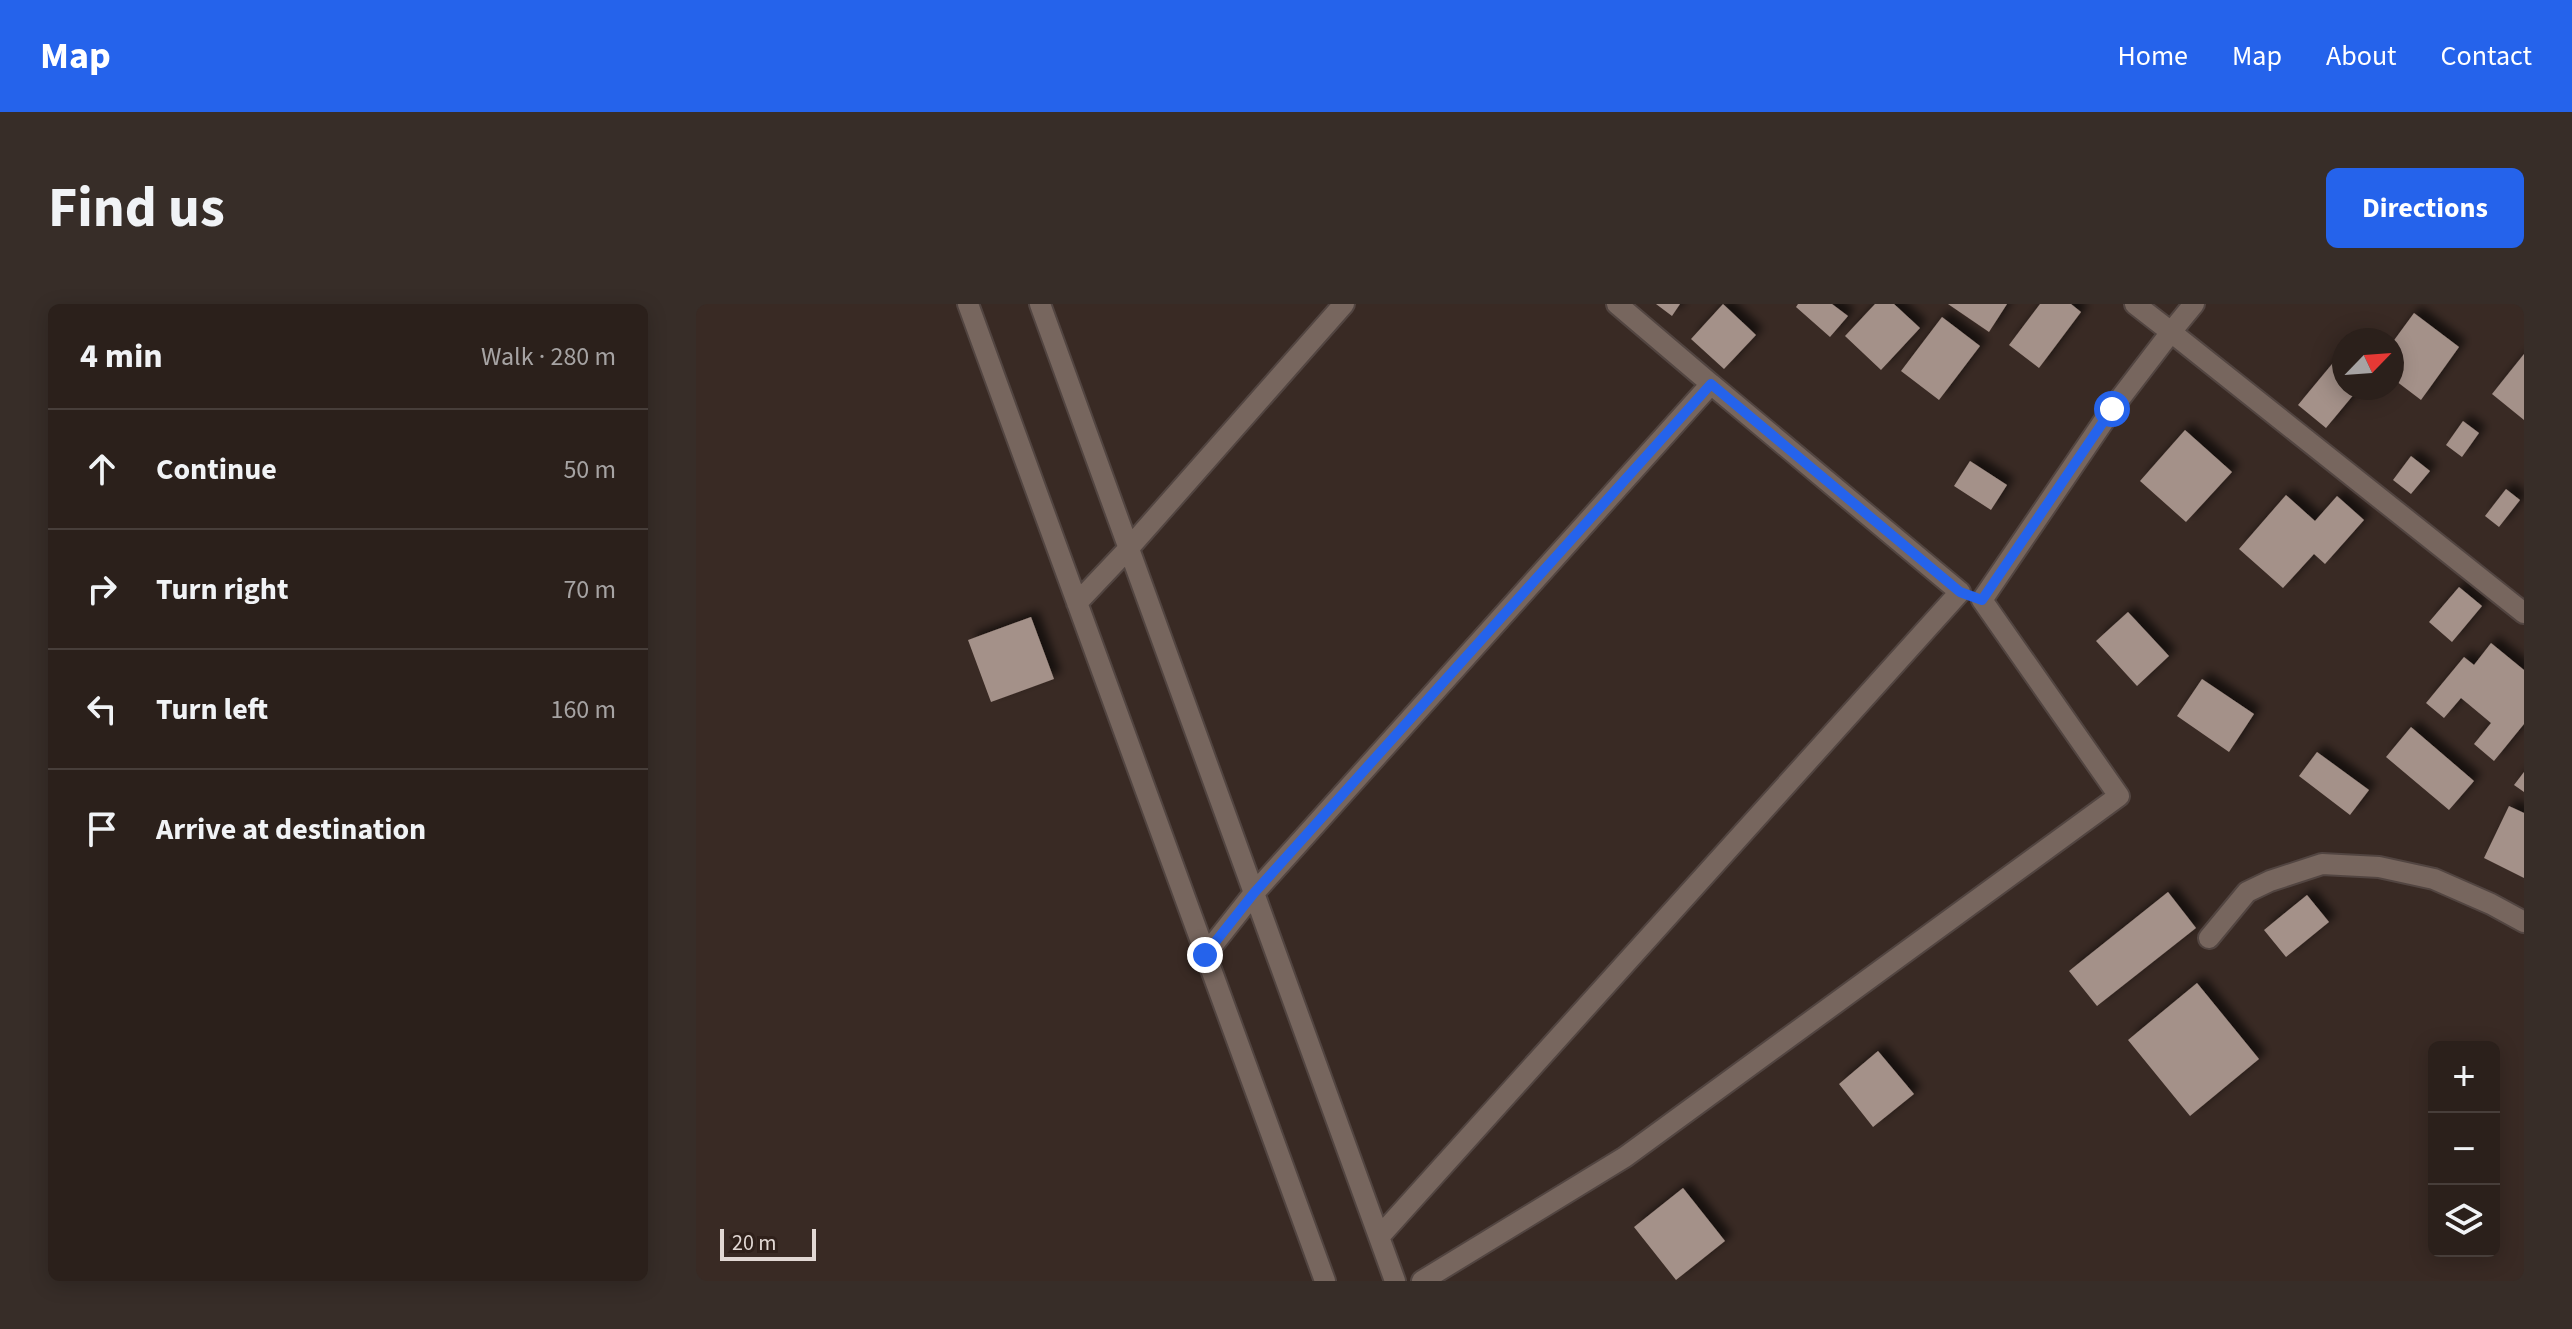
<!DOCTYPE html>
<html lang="en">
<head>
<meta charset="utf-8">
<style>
	body { margin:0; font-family:"Source Sans 3",sans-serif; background:#372d28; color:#f1f3f6 }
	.controls { position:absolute; right:24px; bottom:24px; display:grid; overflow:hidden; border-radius:12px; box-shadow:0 4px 20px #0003 }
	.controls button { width:72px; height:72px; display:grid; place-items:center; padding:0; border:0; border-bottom:2px solid #473e3a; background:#2b201b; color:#f1f3f6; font:40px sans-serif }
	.compass { position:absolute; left:1636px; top:24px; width:72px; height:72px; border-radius:50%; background:#2b201b; box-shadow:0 4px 20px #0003; rotate:65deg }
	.scale { position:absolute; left:24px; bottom:20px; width:96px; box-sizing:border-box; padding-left:8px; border:4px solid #e2d8d4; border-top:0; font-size:22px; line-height:28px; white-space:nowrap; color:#e2d8d4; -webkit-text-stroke:6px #2f201a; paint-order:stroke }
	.stop { position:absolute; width:24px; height:24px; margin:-18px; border:6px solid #2563eb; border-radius:50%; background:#fff }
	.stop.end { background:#2563eb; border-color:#fff; box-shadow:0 2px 8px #0008 }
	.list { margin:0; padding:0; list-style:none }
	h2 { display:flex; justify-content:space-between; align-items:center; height:104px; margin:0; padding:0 32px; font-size:34px }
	h2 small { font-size:26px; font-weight:400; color:#a6a3a3 }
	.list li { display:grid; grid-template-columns:52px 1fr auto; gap:24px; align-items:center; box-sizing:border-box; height:120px; padding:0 32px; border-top:2px solid #473e3a }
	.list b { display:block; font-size:30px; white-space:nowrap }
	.list em { font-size:26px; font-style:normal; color:#a6a3a3 }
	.icon { flex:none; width:44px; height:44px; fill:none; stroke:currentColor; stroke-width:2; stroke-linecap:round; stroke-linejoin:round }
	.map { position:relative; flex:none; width:1828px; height:977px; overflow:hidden; border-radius:12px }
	header { display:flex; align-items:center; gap:48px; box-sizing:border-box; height:112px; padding:0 40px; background:#2563eb; color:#fff }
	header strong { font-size:38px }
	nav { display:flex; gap:44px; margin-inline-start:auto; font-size:28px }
	.intro { display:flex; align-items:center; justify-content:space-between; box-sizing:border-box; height:192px; padding:0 48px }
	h1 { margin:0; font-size:56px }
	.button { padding:20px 36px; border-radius:12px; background:#2563eb; color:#fff; font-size:28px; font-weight:700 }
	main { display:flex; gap:48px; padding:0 48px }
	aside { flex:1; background:#2b201b; border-radius:12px; box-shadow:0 4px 20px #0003 }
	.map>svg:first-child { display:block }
	.building { fill:#a49189; filter:url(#shadow) }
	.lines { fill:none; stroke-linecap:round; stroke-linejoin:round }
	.street-casing { stroke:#524541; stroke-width:24 }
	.street { stroke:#77665e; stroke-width:20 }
	.route { stroke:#2563eb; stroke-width:10 }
</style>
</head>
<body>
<header>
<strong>Map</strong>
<nav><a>Home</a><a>Map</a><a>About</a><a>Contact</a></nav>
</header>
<div class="intro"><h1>Find us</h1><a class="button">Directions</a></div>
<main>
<aside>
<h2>4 min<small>Walk · 280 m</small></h2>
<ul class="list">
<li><svg class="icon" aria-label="ahead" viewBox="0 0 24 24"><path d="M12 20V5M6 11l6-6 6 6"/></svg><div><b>Continue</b></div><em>50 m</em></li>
<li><svg class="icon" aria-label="right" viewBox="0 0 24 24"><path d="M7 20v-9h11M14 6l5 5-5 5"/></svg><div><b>Turn right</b></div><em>70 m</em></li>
<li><svg class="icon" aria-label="left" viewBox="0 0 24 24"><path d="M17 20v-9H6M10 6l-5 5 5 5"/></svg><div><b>Turn left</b></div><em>160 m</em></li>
<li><svg class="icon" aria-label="arrive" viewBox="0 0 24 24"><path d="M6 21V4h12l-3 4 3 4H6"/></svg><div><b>Arrive at destination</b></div></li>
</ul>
</aside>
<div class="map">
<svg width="1828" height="977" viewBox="0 0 1828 977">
	<defs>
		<filter id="shadow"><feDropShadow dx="7" dy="-7" stdDeviation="4" flood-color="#0009"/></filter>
	</defs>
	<rect width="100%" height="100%" fill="#392a24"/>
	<path class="building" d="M960 0H984L976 12Z
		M1027 0 1060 31 1028 65 995 35Z
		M1102 0H1136L1152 12 1134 33 1100 3Z
		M1179 0H1198L1224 24 1185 66 1149 32Z
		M1252 0H1311L1293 28Z
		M1344 0H1375L1385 8 1343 64 1313 41Z
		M1718 9 1763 43 1725 96 1696 74V39Z
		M1246 13 1284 42 1243 96 1205 67Z
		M1828 50V116L1796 90Z
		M1641 54 1648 59V84H1653L1659 89 1630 124 1602 101Z
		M1767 117 1783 129 1766 153 1750 141Z
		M1489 126 1536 168 1490 218 1444 177Z
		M1715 152 1734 167 1715 190 1697 176Z
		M1274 157 1311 181 1295 206 1258 182Z
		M1810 185 1824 196 1803 223 1789 212Z
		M1590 191 1619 217 1641 192 1668 216 1629 260 1618 250 1587 284 1543 245Z
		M1763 283 1786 302 1756 338 1733 318Z
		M1432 308 1473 352 1441 382 1400 337Z
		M335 313 358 375 295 398 272 336Z
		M1795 339 1828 366V420L1798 457 1778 440 1795 419 1765 394 1748 414 1730 399 1768 353 1778 361Z
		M1506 375 1558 410 1533 448 1481 412Z
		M1715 423 1778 477 1753 506 1690 453Z
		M1621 448 1673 486 1654 511 1603 472Z
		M1828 468V488L1818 481Z
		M1813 502 1828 509V574L1788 554Z
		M1472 588 1500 624 1401 702 1373 667Z
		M1611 591 1633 618 1590 653 1568 626Z
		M1501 679 1563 755 1494 812 1432 736Z
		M1182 747 1218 790 1177 823 1143 780Z
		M987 884 1029 937 980 976 938 923Z"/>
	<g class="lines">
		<g class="street-casing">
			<path id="street" d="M272 0 629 977
				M344 0 699 977
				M1439 0 1475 28 1498 0
				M381 299 433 244 648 0
				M1513 634 1551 588 1574 577 1626 560 1683 563 1738 575 1795 600 1828 618
				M509 651 558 589 1015 80 921 0
				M683 933 1264 288 1015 80
				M726 977 929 853 1423 492 1286 296 1416 105 1475 28 1828 309"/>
		</g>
		<use href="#street" class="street"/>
	</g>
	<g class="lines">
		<path class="route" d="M509 651 558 589 1015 80 1264 288 1286 296 1416 105"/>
	</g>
</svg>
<div class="controls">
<button>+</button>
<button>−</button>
<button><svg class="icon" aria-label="layers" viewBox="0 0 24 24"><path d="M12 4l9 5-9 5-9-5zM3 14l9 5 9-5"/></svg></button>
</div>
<svg class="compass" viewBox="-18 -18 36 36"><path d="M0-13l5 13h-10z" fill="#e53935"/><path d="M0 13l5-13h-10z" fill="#a6a3a3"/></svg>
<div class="scale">20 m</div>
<div class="stop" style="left:1416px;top:105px"></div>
<div class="stop end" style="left:509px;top:651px"></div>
</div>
</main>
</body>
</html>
